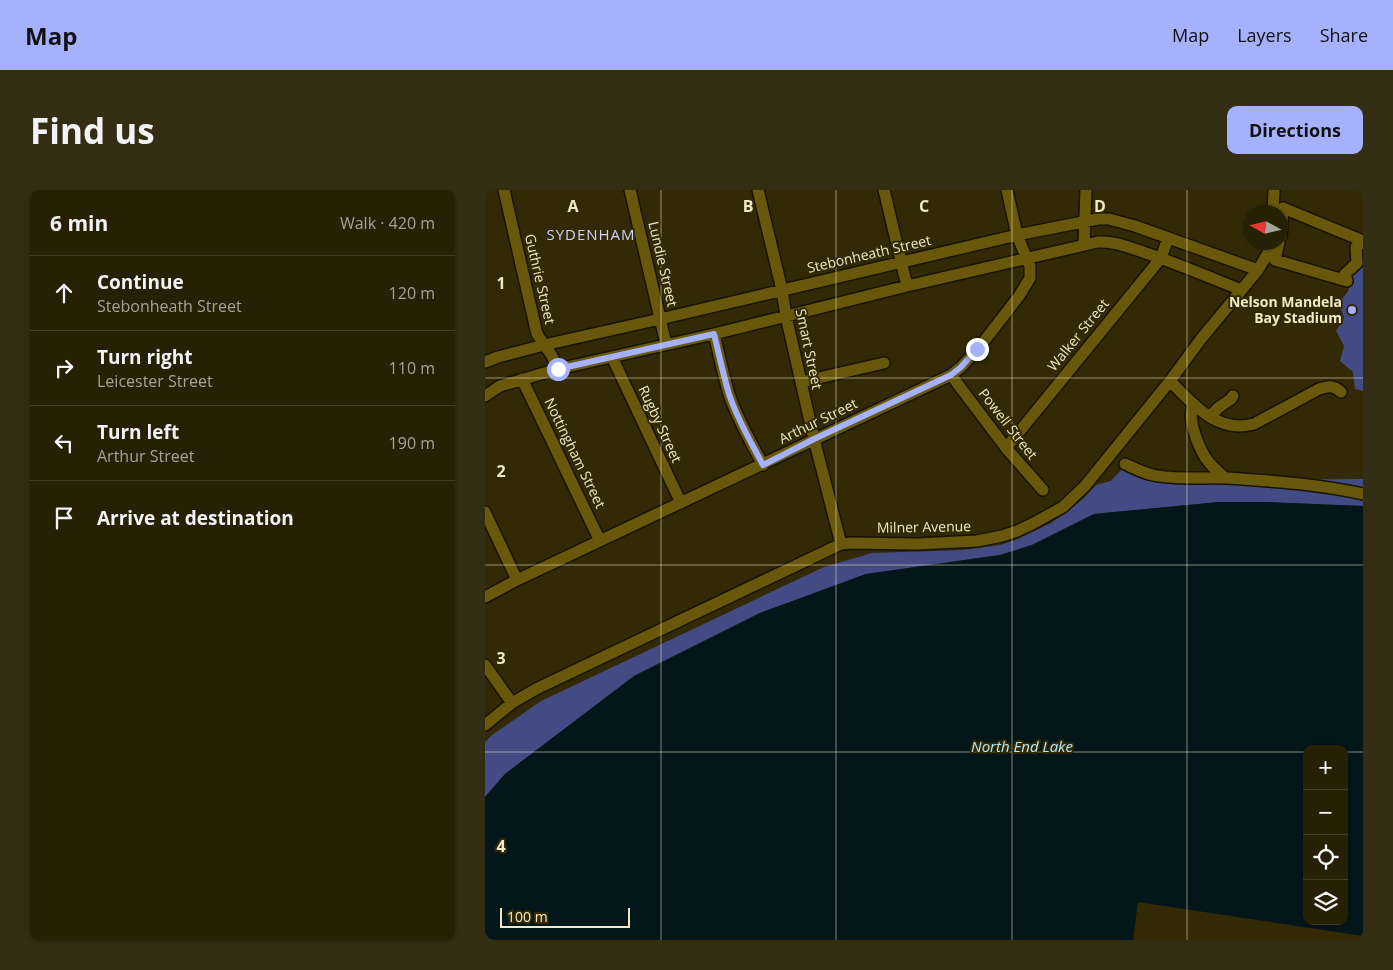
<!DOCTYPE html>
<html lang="en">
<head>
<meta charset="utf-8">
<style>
	body { margin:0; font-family:"Open Sans",sans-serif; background:#322d13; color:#f1f3f6 }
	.controls { position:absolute; right:15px; bottom:15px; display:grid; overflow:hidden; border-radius:10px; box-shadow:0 1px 4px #0004 }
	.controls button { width:45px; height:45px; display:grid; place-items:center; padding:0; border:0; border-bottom:1px solid #423e26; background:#262004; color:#f1f3f6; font:25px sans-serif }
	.compass { position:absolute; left:758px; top:15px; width:45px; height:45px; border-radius:50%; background:#262004; box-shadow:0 1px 4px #0004; rotate:278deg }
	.scale { position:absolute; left:15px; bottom:12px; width:130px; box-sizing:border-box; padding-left:5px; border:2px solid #f0e8c6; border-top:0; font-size:14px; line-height:18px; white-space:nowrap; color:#f0e8c6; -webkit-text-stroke:4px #332a05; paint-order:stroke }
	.stop { position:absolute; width:15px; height:15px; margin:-11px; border:4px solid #a5b1fc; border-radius:50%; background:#fff }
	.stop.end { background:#a5b1fc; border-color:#fff; box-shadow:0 1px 5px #0008 }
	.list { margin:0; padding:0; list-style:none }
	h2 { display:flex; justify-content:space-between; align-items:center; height:65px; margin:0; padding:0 20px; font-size:21px }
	h2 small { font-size:16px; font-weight:400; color:#a4a39a }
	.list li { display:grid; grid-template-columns:32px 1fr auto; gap:15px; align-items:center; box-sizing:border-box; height:75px; padding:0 20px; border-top:1px solid #423e26 }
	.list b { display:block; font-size:19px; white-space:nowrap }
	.list p { margin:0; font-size:16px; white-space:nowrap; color:#a4a39a }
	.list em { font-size:16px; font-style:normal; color:#a4a39a }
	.icon { flex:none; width:28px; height:28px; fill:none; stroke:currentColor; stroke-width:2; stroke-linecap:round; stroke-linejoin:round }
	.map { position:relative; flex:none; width:878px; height:750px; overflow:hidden; border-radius:10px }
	header { display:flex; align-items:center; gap:30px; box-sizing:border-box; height:70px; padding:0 25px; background:#a5b1fc; color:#111 }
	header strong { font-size:24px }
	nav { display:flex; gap:28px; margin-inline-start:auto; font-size:18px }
	.intro { display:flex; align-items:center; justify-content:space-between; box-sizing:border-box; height:120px; padding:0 30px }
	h1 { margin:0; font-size:35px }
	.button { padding:12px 22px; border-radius:10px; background:#a5b1fc; color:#111; font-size:18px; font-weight:700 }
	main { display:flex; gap:30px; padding:0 30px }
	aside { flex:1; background:#262004; border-radius:10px; box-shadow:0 1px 4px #0004 }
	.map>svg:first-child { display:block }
	.green { fill:#434b85 }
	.water { fill:#03161a; fill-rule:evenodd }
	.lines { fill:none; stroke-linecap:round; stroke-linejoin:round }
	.minor-casing { stroke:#181301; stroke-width:14 }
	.minor { stroke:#68580c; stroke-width:11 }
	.route { stroke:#a5b1fc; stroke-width:6 }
	.grid { fill:none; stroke:#f0e8c6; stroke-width:1; stroke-opacity:0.55 }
	.poi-dot { fill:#a5b1fc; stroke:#332a05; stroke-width:2 }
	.labels { text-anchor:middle; stroke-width:4; stroke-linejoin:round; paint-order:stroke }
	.street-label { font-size:14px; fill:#f0e8c6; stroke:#332a05 }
	.poi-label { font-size:14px; font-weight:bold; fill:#f0e8c6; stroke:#332a05; text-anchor:end }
	.neighbourhood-label { font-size:15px; letter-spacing:1px; fill:#cad3fe; stroke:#332a05 }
	.water-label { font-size:15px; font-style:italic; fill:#aeebfc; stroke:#332a05 }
	.grid-label { font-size:16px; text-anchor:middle; font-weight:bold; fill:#f0e8c6; stroke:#332a05; stroke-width:4; stroke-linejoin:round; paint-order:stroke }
</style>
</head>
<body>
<header>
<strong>Map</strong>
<nav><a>Map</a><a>Layers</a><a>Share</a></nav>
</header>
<div class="intro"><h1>Find us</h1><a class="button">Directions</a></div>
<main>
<aside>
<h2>6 min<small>Walk · 420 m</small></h2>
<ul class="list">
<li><svg class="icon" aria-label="ahead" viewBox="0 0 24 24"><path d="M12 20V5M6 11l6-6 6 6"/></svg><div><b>Continue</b><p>Stebonheath Street</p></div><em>120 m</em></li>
<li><svg class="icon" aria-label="right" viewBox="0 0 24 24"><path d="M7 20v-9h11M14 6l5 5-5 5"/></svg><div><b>Turn right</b><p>Leicester Street</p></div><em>110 m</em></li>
<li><svg class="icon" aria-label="left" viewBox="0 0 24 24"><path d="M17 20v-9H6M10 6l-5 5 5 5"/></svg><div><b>Turn left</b><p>Arthur Street</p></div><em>190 m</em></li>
<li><svg class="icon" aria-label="arrive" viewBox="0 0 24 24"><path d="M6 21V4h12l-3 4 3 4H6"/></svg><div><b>Arrive at destination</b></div></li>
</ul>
</aside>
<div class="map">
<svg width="878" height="750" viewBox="0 0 878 750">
	<rect width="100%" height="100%" fill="#332a05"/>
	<path class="green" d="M878 52V201L870 199 868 182 855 171 859 156 851 141 859 128 854 113 864 100 860 84Z
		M638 278 677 290 878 289V316L778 312H734L609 324 547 355 515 365 381 384 275 423 149 486 20 584 0 607V552L7 545 56 511 339 377 387 363 478 360 515 355 533 349 566 333 598 309 611 295 626 291Z"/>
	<path class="water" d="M734 312H778L878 316V746L653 712 648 750H0V607L20 584 149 486 275 423 381 384 515 365 547 355 609 324ZM822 559H859V731H822Z"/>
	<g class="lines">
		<g class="minor-casing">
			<path id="minor" d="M19 0 52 144 67 166 73 179
				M145 0 181 154
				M273 0 297 100 301 126 329 249 356 354
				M399 0 422 96
				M788 22 789 0
				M796 46 798 18 878 51
				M794 52 790 70 862 91 860 84 872 73 871 57 878 52
				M599 54 601 0
				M229 144C234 164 238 184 244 204 252 229 266 252 278 275
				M127 167 196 313
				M0 172 13 167 59 155 175 129 532 45 613 29H624L650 36 773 80
				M466 185 521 258 558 300
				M37 189 115 351
				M685 191C708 214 732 244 769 234L834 199C843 196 849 195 856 202
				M316 192 399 173
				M0 206 15 196 73 179 229 144 422 96 613 52C629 51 643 57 658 62 691 73 724 87 756 100
				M709 214C701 227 713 255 720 267 725 275 733 282 740 288
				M725 227 733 218 746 209 748 206
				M521 258 676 68 683 48
				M640 274C649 278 658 283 668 285 689 290 718 287 741 288 787 291 833 294 878 304
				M0 322 32 390
				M0 407 32 390 466 185 476 177 493 159 534 106 545 88V76L532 45 522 0
				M0 475 27 513
				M0 535 27 513 51 499 356 354 367 353 432 354 492 351 517 346 532 341 547 334 578 317 600 296 685 191 716 149 773 80 783 63 786 52"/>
		</g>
		<use href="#minor" class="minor"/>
	</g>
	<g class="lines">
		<path class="route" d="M73 179 229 144C234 164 238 184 244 204 252 229 266 252 278 275L329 249 466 185 476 177 492 159"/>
	</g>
	<path class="grid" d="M176 0V750M351 0V750M527 0V750M702 0V750M0 188H878M0 375H878M0 562H822M859 562H878"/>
	<circle class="poi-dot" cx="867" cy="120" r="5"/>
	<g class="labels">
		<g class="street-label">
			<text transform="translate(384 64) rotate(-13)" y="5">Stebonheath Street</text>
			<text transform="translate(178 74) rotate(77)" y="5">Lundie Street</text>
			<text transform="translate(55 89) rotate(77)" y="5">Guthrie Street</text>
			<text transform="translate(593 145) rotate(-51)" y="5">Walker Street</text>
			<text transform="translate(324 159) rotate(78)" y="5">Smart Street</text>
			<text transform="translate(333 231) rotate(-26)" y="5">Arthur Street</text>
			<text transform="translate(175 234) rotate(65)" y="5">Rugby Street</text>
			<text transform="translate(523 234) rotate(52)" y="5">Powell Street</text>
			<text transform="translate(90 263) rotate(64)" y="5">Nottingham Street</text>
			<text transform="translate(439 337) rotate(-1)" y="5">Milner Avenue</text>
		</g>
		<g class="poi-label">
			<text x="857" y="117">Nelson Mandela<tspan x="857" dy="16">Bay Stadium</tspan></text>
		</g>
		<g class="neighbourhood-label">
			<text x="106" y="50">SYDENHAM</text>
		</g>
		<g class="water-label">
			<text x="537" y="562">North End Lake</text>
		</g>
	</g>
	<g class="grid-label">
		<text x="88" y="22">A</text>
		<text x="263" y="22">B</text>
		<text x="439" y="22">C</text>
		<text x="615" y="22">D</text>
		<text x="16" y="99">1</text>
		<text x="16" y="287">2</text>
		<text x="16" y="474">3</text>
		<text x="16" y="662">4</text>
	</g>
</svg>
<div class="controls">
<button>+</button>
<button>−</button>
<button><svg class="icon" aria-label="locate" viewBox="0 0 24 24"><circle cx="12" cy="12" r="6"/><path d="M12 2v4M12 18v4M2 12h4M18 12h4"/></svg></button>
<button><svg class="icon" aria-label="layers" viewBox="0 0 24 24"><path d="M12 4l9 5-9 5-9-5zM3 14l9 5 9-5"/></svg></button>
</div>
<svg class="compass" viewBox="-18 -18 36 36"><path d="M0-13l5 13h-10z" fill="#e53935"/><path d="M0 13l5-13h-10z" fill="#a4a39a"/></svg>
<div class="scale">100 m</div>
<div class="stop" style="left:73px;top:179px"></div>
<div class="stop end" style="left:492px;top:159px"></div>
</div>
</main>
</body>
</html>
